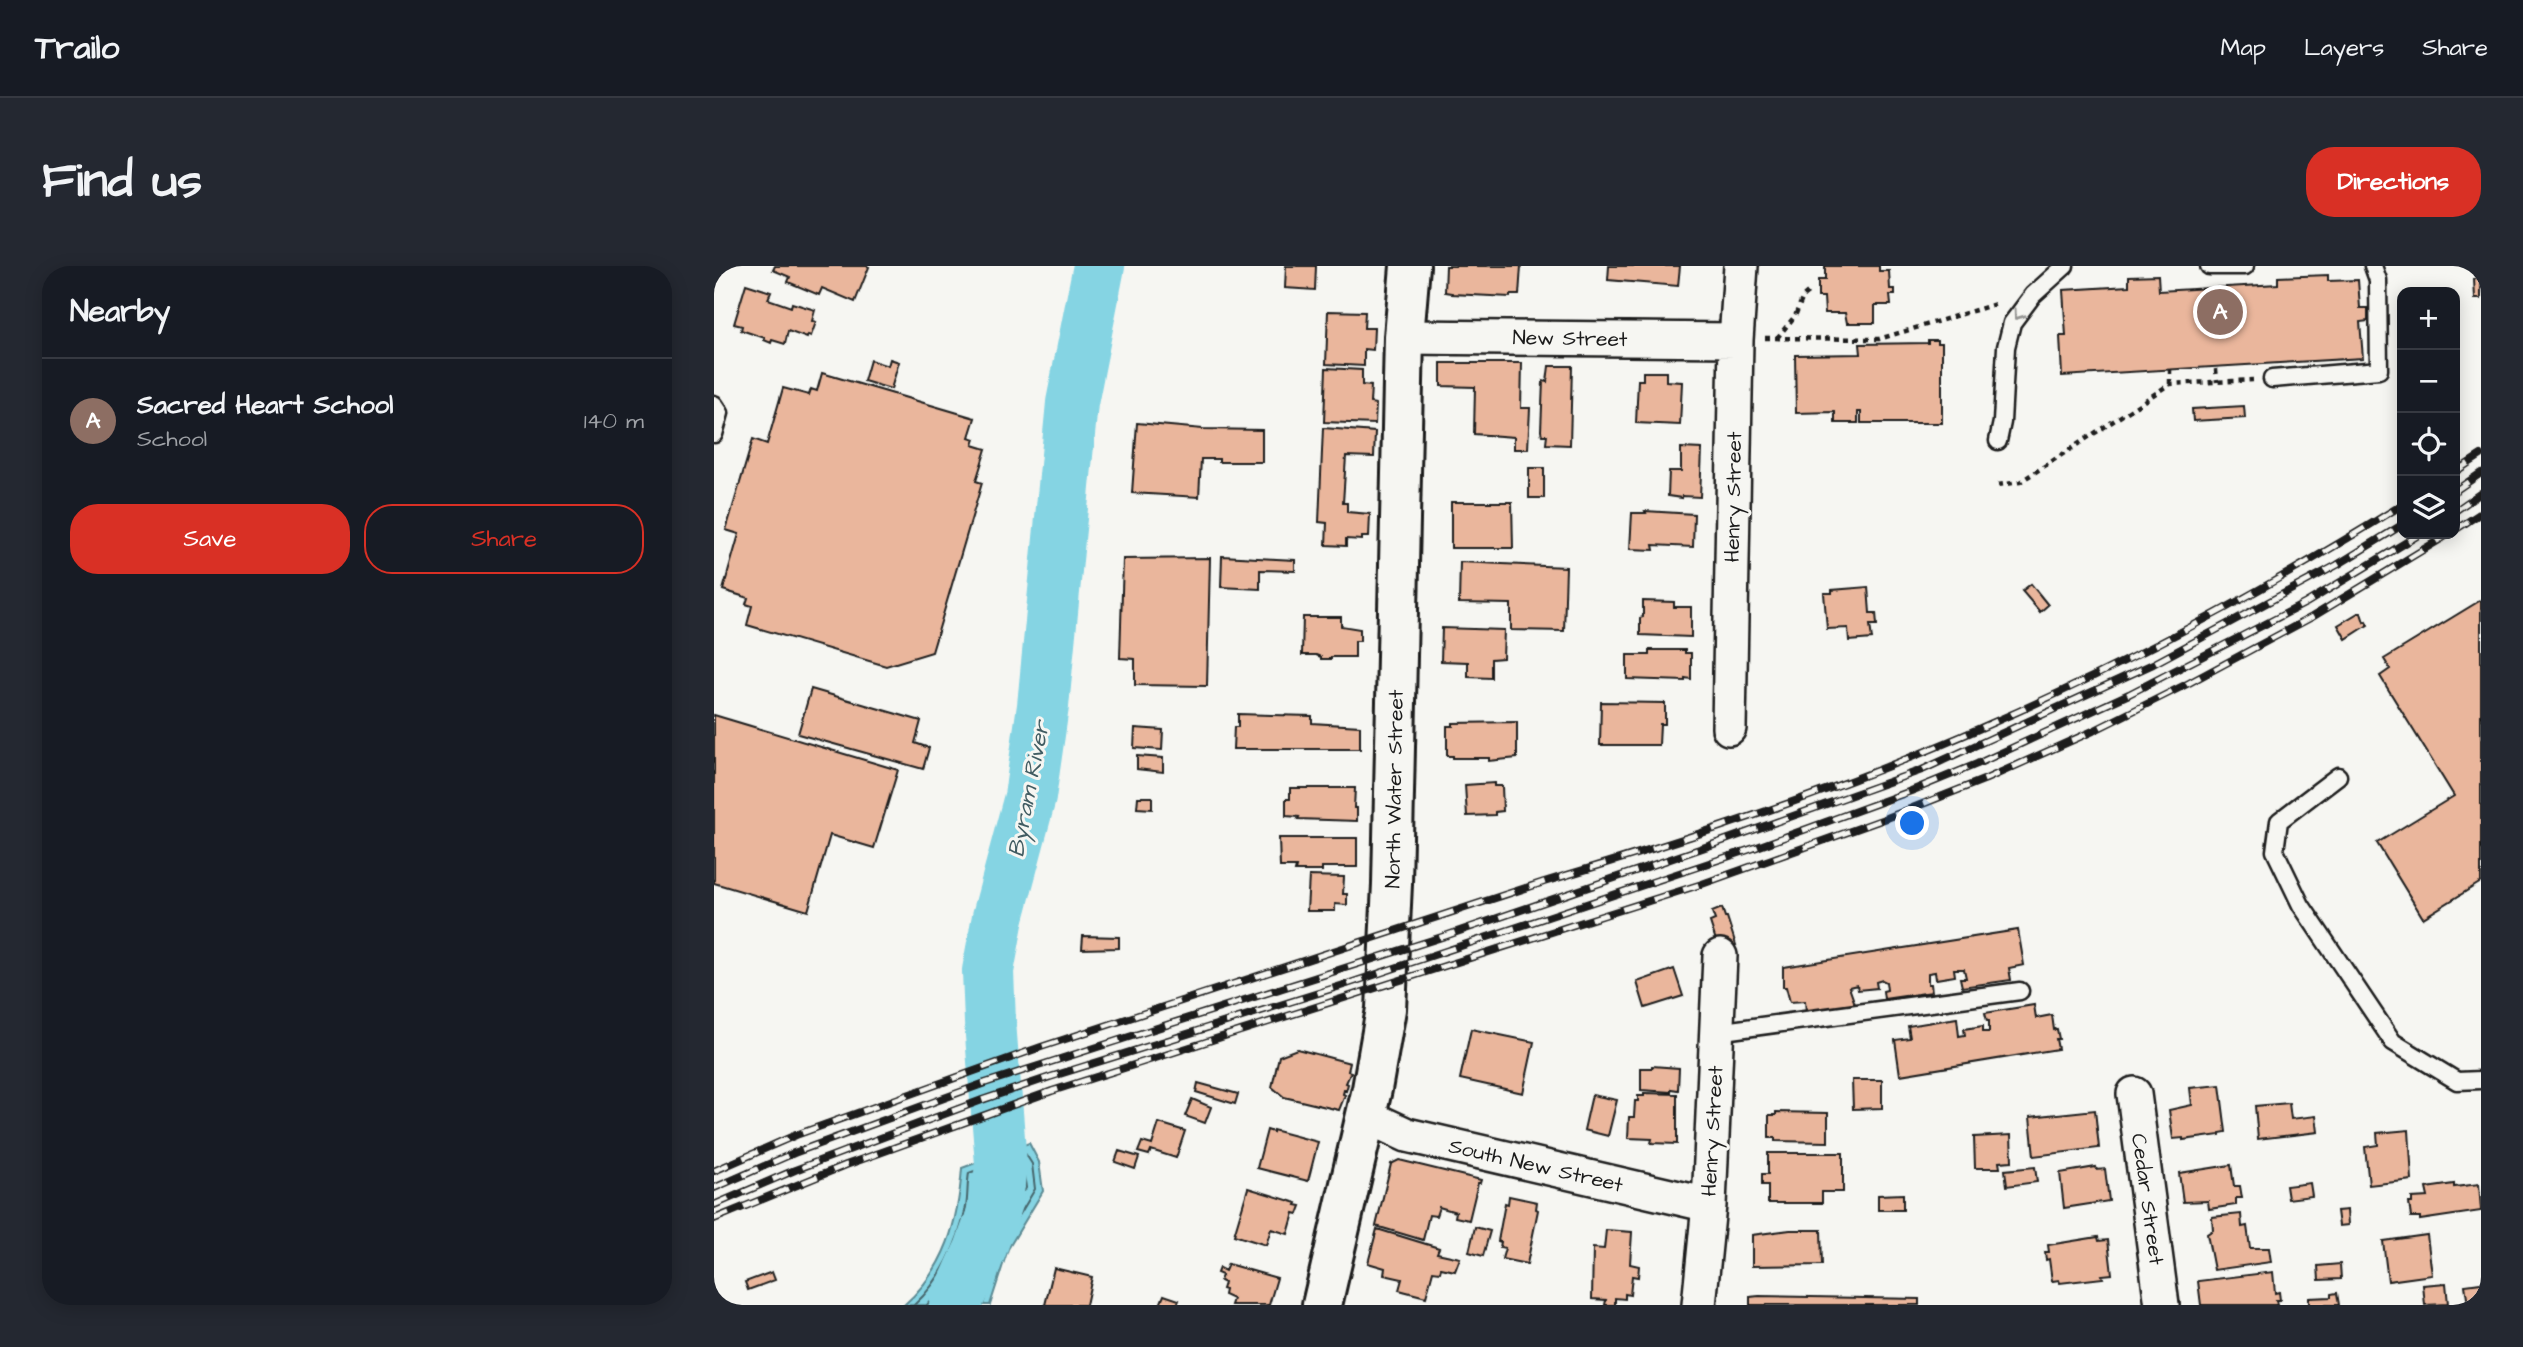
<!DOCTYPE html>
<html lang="en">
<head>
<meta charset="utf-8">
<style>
	body { margin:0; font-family:"Architects Daughter",sans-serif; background:#242831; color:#f1f3f6 }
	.controls { position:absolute; right:21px; top:21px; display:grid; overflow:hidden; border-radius:14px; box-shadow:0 4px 18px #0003 }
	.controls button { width:63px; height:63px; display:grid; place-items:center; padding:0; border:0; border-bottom:2px solid #363941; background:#171b24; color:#f1f3f6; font:35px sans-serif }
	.you { position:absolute; left:1199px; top:558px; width:24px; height:24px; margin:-18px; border:5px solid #fff; border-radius:50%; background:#1a73e8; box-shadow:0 0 0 10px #1a73e833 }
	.badge { display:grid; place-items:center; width:46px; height:46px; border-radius:50%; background:#d93025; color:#fff; font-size:23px; font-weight:700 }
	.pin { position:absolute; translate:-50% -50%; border:4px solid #fff; box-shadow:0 2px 7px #0006 }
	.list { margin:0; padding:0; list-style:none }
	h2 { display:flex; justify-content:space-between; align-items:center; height:91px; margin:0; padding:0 28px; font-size:30px }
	h2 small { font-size:23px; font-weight:400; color:#9ea1a6 }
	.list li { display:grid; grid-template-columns:46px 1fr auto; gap:21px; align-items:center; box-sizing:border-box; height:126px; padding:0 28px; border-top:2px solid #363941 }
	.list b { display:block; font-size:26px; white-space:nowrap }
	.list p { margin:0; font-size:23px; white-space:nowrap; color:#9ea1a6 }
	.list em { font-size:23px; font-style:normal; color:#9ea1a6 }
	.actions { display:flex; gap:14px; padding:21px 28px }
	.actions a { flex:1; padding:16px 0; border:2px solid #d93025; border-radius:28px; text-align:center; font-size:24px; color:#d93025 }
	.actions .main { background:#d93025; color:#fff }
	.icon { flex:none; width:38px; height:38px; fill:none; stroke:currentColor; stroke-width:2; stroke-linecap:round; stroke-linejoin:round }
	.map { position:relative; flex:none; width:1767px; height:1039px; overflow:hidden; border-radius:28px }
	header { display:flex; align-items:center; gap:42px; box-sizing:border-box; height:98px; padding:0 35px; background:#171b24; border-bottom:2px solid #363941 }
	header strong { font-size:33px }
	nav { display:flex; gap:38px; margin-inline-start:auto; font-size:24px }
	.intro { display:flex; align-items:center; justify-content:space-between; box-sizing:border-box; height:168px; padding:0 42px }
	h1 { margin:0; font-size:49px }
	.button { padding:18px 32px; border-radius:28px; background:#d93025; color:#fff; font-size:24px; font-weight:700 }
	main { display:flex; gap:42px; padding:0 42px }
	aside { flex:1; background:#171b24; border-radius:28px; box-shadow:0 4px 18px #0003 }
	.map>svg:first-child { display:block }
	.water { fill:#85d4e3; stroke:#5b8a93; stroke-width:2 }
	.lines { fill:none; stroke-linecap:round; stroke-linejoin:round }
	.shore { stroke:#46666c; stroke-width:2 }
	.river { stroke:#85d4e3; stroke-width:52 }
	.building { fill:#eab69c; stroke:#1c1c1c; stroke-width:2 }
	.service-casing { stroke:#1c1c1c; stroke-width:21 }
	.minor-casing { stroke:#1c1c1c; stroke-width:38 }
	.tertiary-casing { stroke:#1c1c1c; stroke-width:44 }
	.path { stroke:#1c1c1c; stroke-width:4.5; stroke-dasharray:5 5; stroke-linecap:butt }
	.service { stroke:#f6f6f2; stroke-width:16 }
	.minor { stroke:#f6f6f2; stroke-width:33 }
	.tertiary { stroke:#f6f6f2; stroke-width:38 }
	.rail-casing { stroke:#1c1c1c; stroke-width:8 }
	.rail { stroke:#f6f6f2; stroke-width:5; stroke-dasharray:16; stroke-linecap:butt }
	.oneway { stroke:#949492 }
	.labels { text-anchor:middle; stroke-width:6; stroke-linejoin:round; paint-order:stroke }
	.street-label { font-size:21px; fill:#1c1c1c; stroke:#f6f6f2 }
	.water-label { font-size:23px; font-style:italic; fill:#415c62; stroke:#f6f6f2 }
</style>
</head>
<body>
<header>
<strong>Trailo</strong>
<nav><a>Map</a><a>Layers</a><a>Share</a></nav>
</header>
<div class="intro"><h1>Find us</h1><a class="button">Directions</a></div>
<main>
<aside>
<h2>Nearby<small></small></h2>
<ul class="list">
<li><span class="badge" style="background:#8d6e63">A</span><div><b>Sacred Heart School</b><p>School</p></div><em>140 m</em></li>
</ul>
<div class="actions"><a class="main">Save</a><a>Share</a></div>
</aside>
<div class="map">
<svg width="1767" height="1039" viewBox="0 0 1767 1039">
	<rect width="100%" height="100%" fill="#f6f6f2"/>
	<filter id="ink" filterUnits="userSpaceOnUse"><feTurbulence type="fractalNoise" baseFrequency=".0143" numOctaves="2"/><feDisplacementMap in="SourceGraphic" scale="14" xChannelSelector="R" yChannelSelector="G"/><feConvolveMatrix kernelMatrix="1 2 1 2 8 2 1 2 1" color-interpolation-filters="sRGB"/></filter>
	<g filter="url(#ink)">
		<path class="water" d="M315 877 325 896 329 925 294 983 276 1039H190C232 1002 244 956 248 902Z"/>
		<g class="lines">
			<path class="shore" d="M297 912 301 914V920L272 969 267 970 265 966 273 922Z
				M200 1039C227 1015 245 976 252 941 254 930 253 918 255 907L311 887 318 898 321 923 287 980 269 1039
				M213 1039C228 1019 245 997 253 973 259 954 260 934 263 914L307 898 309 901 312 922 279 977 261 1039
				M226 1039 256 990 260 989 263 993 250 1039"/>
			<path class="river" d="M241 1039 266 984 283 936 287 898 276 756 274 705 284 651 316 531 329 440 358 137 385 0"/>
		</g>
		<path class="building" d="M61 0H153L155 1 141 36 108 22 105 29 74 16 76 11 59 4Z
			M572 0H602L601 24 571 22Z
			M732 0H807L805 29H796V31L738 28V27L731 26Z
			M895 0H966L964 20 894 14Z
			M1111 0H1165V5H1175L1176 23H1181V29H1176L1177 39H1161V57H1133L1131 47H1111L1110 31H1104V14H1111Z
			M1766 0H1767V33H1761L1760 13 1766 12Z
			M1444 9 1445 25 1564 18V11L1614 9V15L1644 14 1646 42H1654V55L1646 56 1649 92 1348 110 1346 70H1352L1349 24 1415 20V10Z
			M32 18 57 26 54 33 77 41 78 37 101 44 98 55 102 56 97 70 94 69 93 72 74 65 71 78 58 74 57 77 50 74 51 72 27 64 28 60 20 58Z
			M614 45 651 46 650 62H660L659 84 650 83V100L612 98Z
			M1214 74H1223V77H1228V157H1147V146H1144V157H1121V146L1082 147 1081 89 1147 88 1146 78 1214 77Z
			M176 93 185 96 177 123 150 115 156 94 174 100Z
			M727 97H808L807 142H816L814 183H800V171L760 168 761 121 727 120Z
			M835 100H858L856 179 832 178 833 169H828L827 165 829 115 833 116Z
			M612 102 648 104V119L657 120 656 137 662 138 661 158 610 156Z
			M929 106H952V115L968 116 966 159 922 157 924 114H929Z
			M108 107 261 152 255 171 261 173 259 179 272 183 262 215 268 217 218 386 172 400 33 359 38 340 32 338 34 332 9 324 25 268 12 264 39 173 53 178 69 122 95 129 97 123 103 125Z
			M1530 140 1531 152 1479 155 1478 143Z
			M423 157 489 163 548 164V196H505V193H487L485 231 418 227Z
			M609 162 661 166 660 191 632 190 629 237H633V246L656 248 655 271H648V274L632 273V280L612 279 613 257 605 256Z
			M967 182 988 183 986 231 968 230V232L954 230 955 205H967Z
			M815 202H830V232H815Z
			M737 236H798L799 282H737Z
			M931 245 980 248 979 281 939 279 940 284 916 283 918 247H932Z
			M508 290 581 294V305L546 304V323L507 321Z
			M496 292 493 420 421 419V393L406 392 409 293Z
			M746 296 852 301 850 365 797 364V338L745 337Z
			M1317 318 1334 339 1326 346 1308 325Z
			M1154 321 1156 347H1162L1163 359H1156L1158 373 1135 375 1134 362 1113 363 1110 327H1118V324Z
			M1767 334V616L1709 652 1663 577 1740 530 1666 410 1676 403 1670 393Z
			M929 335 960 336V341H977V371L926 369V352L929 351Z
			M1644 347H1647L1650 356 1652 355 1654 359 1632 373 1624 359Z
			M589 351H627V360L646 363V375H641V391H617V393H607V391L602 389H588Z
			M728 362 790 364 789 392 777 393V412L754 411V396L727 395Z
			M935 384H971V387H977V413L971 412V415L913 413V389H935Z
			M97 423 207 455 201 477 215 482 209 503 84 468Z
			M887 436 951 437V458H946L945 479H886Z
			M524 448 598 450V457L646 460V483H519L520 461H524Z
			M0 449 184 504 160 582 116 569 94 645 0 617Z
			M803 456V492L775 495V492H739V490H733V460H739V457Z
			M421 462 449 464 448 484 420 482Z
			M423 490 449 492V506L423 503Z
			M780 517V520H788L789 545 781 546V549L753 550 751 519Z
			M576 522H641L640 542H643V555L584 553 585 551 572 550V533H576Z
			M424 531H438V543L423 542Z
			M565 572H643V601H608V605H581L582 601H566Z
			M595 610 630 611 629 628H633V639L621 638V645H593Z
			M1008 642 1011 651H1013L1022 679 1005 684 996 656 1001 654 998 646Z
			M1304 664 1310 699 1295 702 1297 714 1248 721 1246 712H1252L1250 703H1240L1241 710 1222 713 1221 706 1214 707V718H1217L1218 726 1170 733 1169 725 1173 724 1172 716 1168 714 1162 716 1163 722 1144 724 1143 719 1135 721 1141 738 1092 746 1091 735 1076 736 1072 721H1069V701Z
			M369 670 405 671V682L368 683Z
			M960 703 969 730 931 742 923 716Z
			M1320 739 1322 752 1338 749 1340 764 1343 763 1345 773H1342L1344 783 1186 809 1181 774 1196 772 1194 760 1243 752 1245 770 1251 769 1250 763 1269 760V766H1275V755H1273L1271 747Z
			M757 763 820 776 809 827 746 813Z
			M583 783 636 797 634 805 637 806 632 817 634 818 632 825 630 824 629 828 631 829 625 844 570 831 558 821 565 790Z
			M938 800 965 802 964 824 957 823V826L927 824V802H938Z
			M1138 814H1168V842L1139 843Z
			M484 817 524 828 521 838 482 826Z
			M1506 819 1512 866 1506 867V869L1469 874V872L1459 873 1455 844 1478 839 1476 822Z
			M930 827 963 828V878L937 877 938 873 914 872 915 851H920L921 835H924V830H930Z
			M878 829 903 834 894 870 870 864Z
			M478 833 497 841 491 857 471 850Z
			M1575 837 1577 853 1602 850 1604 866 1544 873 1541 840Z
			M1381 844 1385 882 1320 890 1316 851Z
			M1062 846 1114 847V876L1061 875V872H1055V849H1062Z
			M445 857 471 865 462 892 437 884 435 889 424 886 428 876 438 879Z
			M553 864 559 866V864L604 876 594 915 543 902Z
			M1695 864 1698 914 1655 919 1651 881 1664 879 1663 867Z
			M1297 869 1298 895 1285 896 1286 902H1261L1260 871Z
			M405 885 425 891 421 903 401 896Z
			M1054 887H1129V926H1108V937H1054V919H1048V908H1054Z
			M685 894 767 914 766 917H764L755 954 741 951 742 946 725 941 722 950 715 949 709 974 662 960 677 898Z
			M1517 899 1520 920H1526L1528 932H1522V939L1495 943 1494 935 1469 936 1465 907Z
			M1321 901 1323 916 1293 920 1291 904Z
			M1382 901 1383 904 1391 903 1395 935 1350 942 1346 907Z
			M1596 917 1598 930 1574 933 1572 920Z
			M1740 918V921L1765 918 1767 945 1706 954V951H1697L1695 937H1698V932L1714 931 1712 922Z
			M534 922 583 937 582 939 587 940 584 948 580 947 574 968 557 963 552 979 520 969Z
			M1189 928V944H1164V929Z
			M795 930 823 936 822 943 824 944 813 998 788 993 791 982 786 981 787 976 784 975 791 937 794 938Z
			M1633 944 1634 959 1625 960 1623 945Z
			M1527 948 1528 961 1533 960 1536 982H1555L1557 996 1500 1004 1493 968 1499 964 1498 951Z
			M761 961 776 965 769 990 755 986Z
			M663 963 725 982 723 987 746 992 741 1005 727 1002 726 1006 719 1005 712 1031 685 1024 688 1013 670 1009 671 1002 654 997Z
			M892 964 918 966 916 998 925 1000 924 1011 918 1010 916 1029 911 1028V1033L901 1032V1039H891L892 1034 878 1033 879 982 890 983Z
			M1076 964H1107L1108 999 1038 1000V969Z
			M1713 969 1718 1009 1674 1015 1669 975Z
			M1384 971 1385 975 1394 974 1398 1008 1388 1009 1389 1012 1346 1017 1345 1014 1338 1015 1335 993 1332 994 1331 986H1335L1334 979Z
			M514 998 563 1012 555 1039H517L519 1033 510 1029 511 1024 508 1023 510 1017 506 1015 508 1009 503 1007 505 1002 511 1005Z
			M1626 998 1627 1013 1605 1014 1604 1000Z
			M340 1002 378 1011 372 1039H331Z
			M58 1006 61 1014 34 1024 31 1016Z
			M1559 1006 1561 1027 1565 1026 1566 1034H1562L1563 1039H1487L1484 1015Z
			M1732 1017 1734 1038 1711 1039 1709 1019Z
			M1767 1017V1039H1754L1751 1019Z
			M1623 1027 1625 1039H1595V1032L1617 1031V1028Z
			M450 1029 465 1034 463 1039H446Z
			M1045 1030 1205 1033V1039H1036V1031Z"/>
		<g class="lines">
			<g class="service-casing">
				<path id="service" d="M1495 0H1531
					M1558 113 1665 104 1664 14 1659 0
					M0 138 6 147 0 168
					M1284 175 1288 156 1292 81 1298 57 1319 29 1351 0
					M1624 510 1565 555 1561 585 1587 639 1679 776 1743 815 1767 814
					M1002 766 1306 725"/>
			</g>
			<g class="minor-casing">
				<path id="minor" d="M690 71 1022 74
					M1015 462 1022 74 1027 0
					M1420 828 1448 1039
					M652 850 693 869 995 939
					M985 1039 995 939 1006 690"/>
			</g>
			<g class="tertiary-casing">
				<path id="tertiary" d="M608 1039 658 823 672 743 678 618 690 71 696 0"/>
			</g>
			<path class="path" d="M1051 72 1165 73 1285 37
				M1063 72 1081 50 1089 31 1095 26
				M1502 103 1503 116
				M1456 118V104
				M1284 219 1306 216 1456 118 1539 114"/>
			<use href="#service" class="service"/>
			<use href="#minor" class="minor"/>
			<use href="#tertiary" class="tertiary"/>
			<g class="rail-casing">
				<path id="rail" d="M1741 206 1767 189
					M1741 225 1767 207
					M1741 245 1767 227
					M1741 264 1767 247
					M0 905 82 869 327 781 830 616C981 571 1134 521 1278 457 1420 395 1556 321 1688 239
					M0 922 80 887 271 817 731 670 1003 577 1208 504 1439 398 1623 299 1688 259
					M0 939 81 904 268 834 336 811 633 718 1043 581 1197 525 1263 498 1415 428 1592 337 1706 268
					M0 953 132 899 338 825 988 618 1173 552 1272 513 1379 465 1475 417 1598 351 1735 268"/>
			</g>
			<use href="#rail" class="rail"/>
		</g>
		<defs><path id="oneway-chevron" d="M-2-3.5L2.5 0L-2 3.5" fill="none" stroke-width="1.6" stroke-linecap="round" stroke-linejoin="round" transform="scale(1.75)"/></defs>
		<use class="oneway" href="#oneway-chevron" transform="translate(1304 49) rotate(126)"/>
	</g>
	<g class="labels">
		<g class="street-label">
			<text transform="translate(856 72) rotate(1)" y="7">New Street</text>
			<text transform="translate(1019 231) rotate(-89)" y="7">Henry Street</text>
			<text transform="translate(680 523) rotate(-89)" y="7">North Water Street</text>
			<text transform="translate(998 865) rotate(-87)" y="7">Henry Street</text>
			<text transform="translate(822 899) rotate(13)" y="7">South New Street</text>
			<text transform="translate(1434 933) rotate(82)" y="7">Cedar Street</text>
		</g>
		<g class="water-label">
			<text transform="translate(314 523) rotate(-79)" y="8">Byram River</text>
		</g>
	</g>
</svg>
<div class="controls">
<button>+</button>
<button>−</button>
<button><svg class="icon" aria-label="locate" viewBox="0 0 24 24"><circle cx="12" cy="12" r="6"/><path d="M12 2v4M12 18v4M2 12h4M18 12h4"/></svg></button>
<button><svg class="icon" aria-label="layers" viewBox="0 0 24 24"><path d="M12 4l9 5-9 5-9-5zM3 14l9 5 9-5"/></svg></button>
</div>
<div class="you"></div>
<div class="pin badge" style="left:1506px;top:46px;background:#8d6e63">A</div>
</div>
</main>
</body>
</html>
